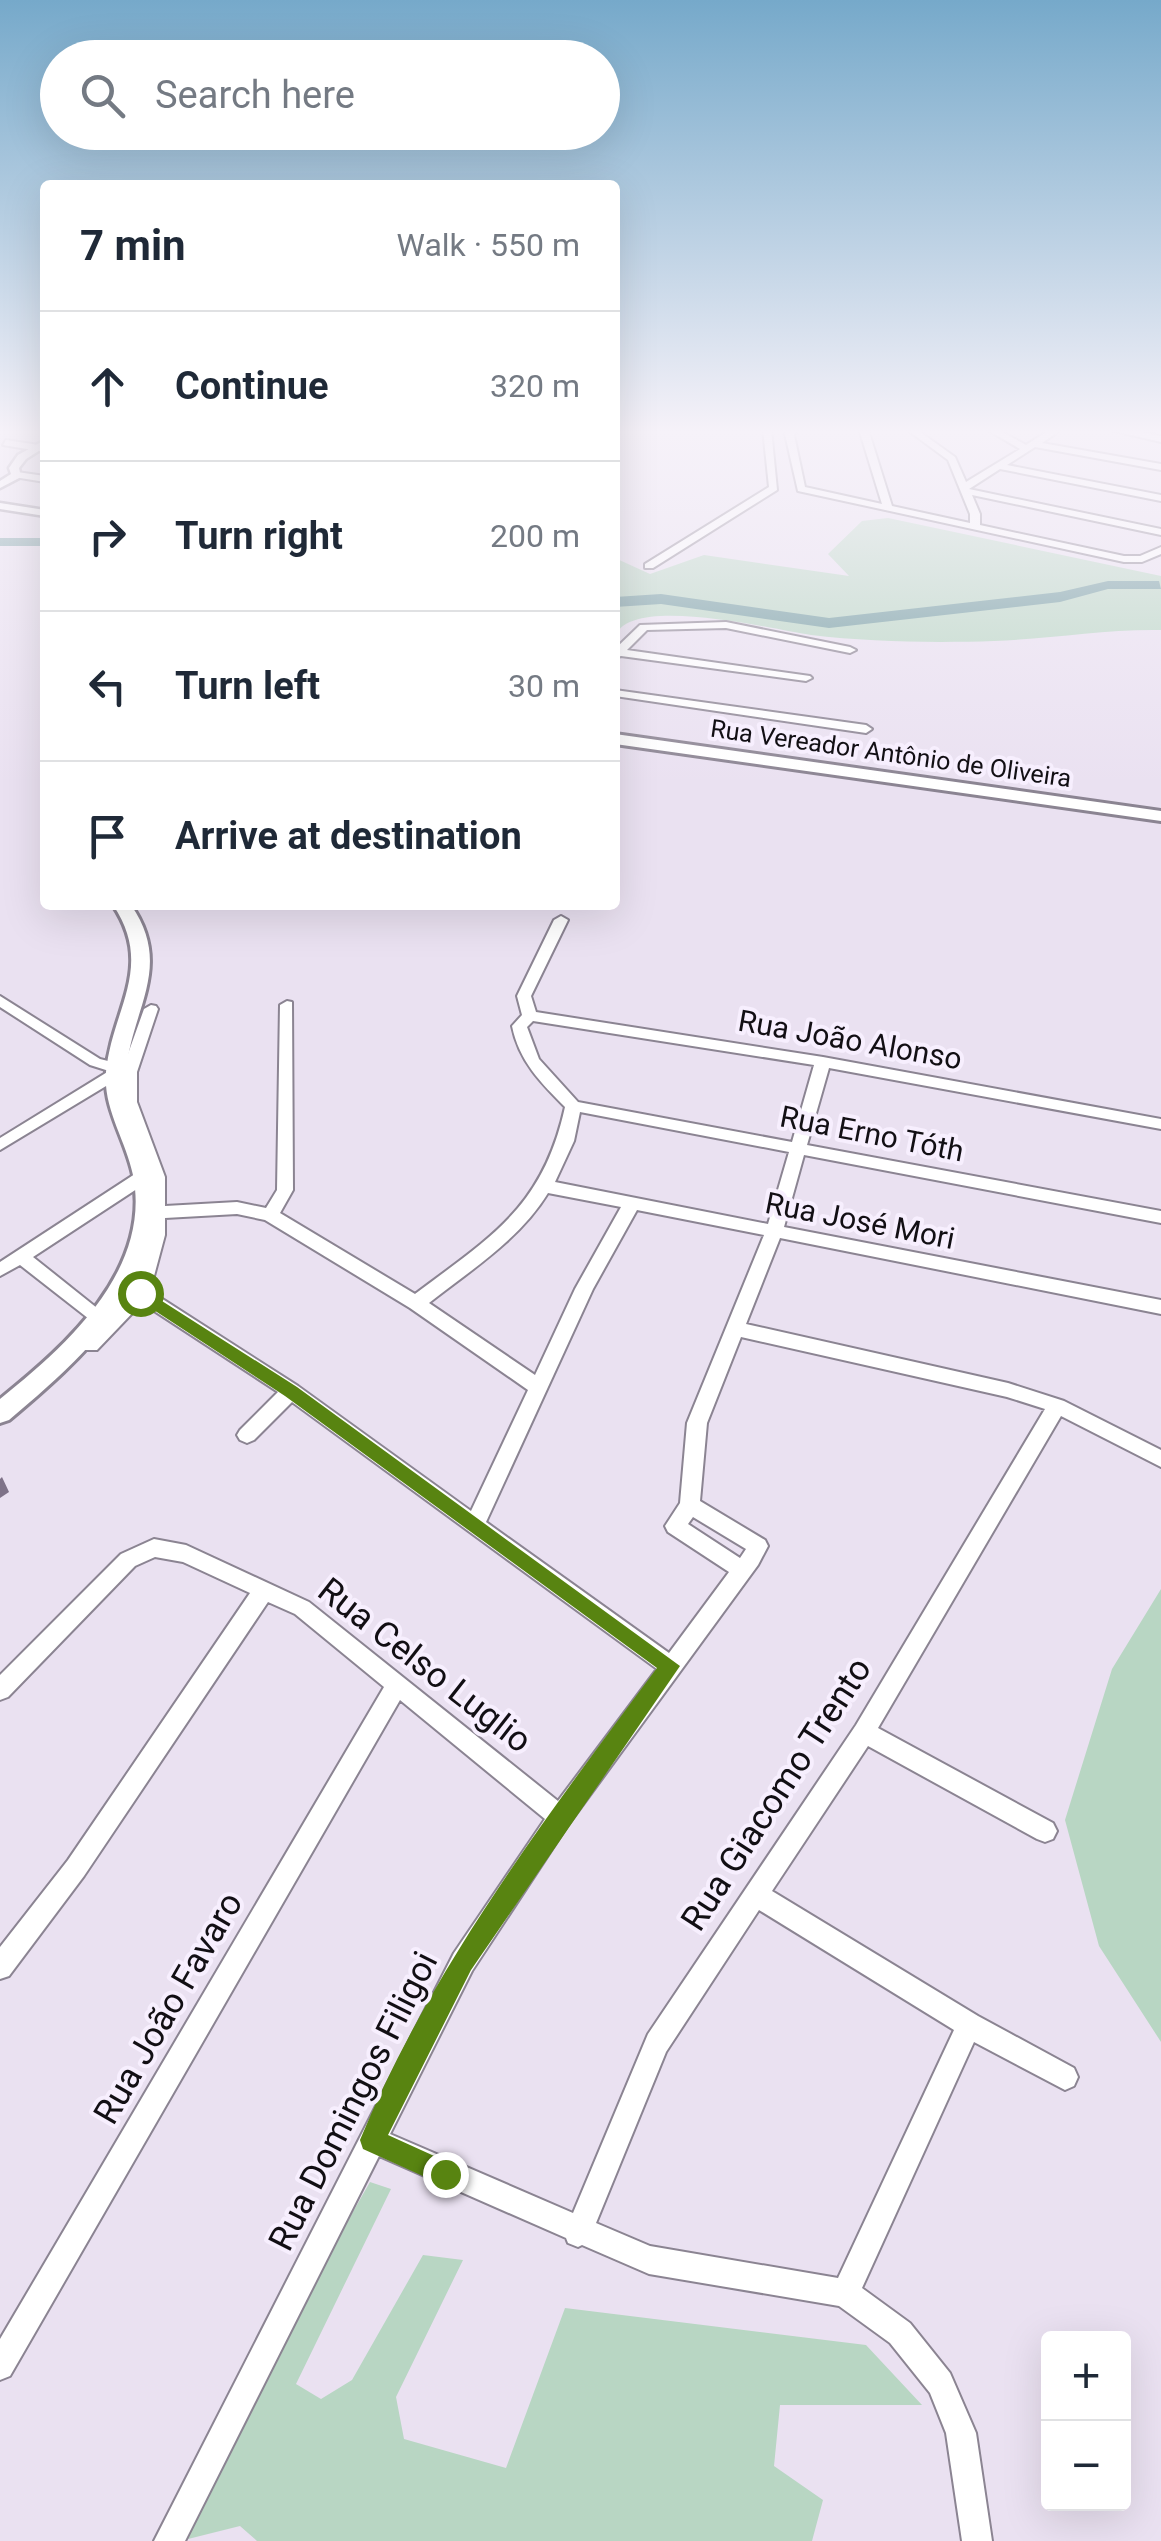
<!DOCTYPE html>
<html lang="en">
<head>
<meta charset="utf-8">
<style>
	body { margin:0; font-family:Roboto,sans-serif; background:#f6f6f7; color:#1f2937 }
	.controls { position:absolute; right:30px; bottom:30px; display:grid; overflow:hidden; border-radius:10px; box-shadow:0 10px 40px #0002 }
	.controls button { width:90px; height:90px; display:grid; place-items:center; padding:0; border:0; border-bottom:2px solid #e0e1e3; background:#fff; color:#1f2937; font:50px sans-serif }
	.stop { position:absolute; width:30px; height:30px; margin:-22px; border:8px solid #588411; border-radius:50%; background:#fff }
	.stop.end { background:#588411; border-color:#fff; box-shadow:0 2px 10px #0008 }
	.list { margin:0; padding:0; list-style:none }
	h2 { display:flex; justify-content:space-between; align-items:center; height:130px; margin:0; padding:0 40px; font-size:42px }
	h2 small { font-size:32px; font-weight:400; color:#747a83 }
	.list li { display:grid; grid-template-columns:65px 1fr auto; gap:30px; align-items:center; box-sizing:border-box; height:150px; padding:0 40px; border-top:2px solid #e0e1e3 }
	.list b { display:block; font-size:38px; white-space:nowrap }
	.list em { font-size:32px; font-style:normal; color:#747a83 }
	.icon { flex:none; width:55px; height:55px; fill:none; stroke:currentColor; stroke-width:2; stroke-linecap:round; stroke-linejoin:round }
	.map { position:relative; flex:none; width:1161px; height:2541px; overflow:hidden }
	.search { position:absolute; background:#fff; box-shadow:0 10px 40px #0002; left:40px; top:40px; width:580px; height:110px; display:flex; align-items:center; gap:25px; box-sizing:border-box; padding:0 35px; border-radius:55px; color:#747a83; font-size:38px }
	.panel { position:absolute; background:#fff; box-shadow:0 10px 40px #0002; left:40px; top:180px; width:580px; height:730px; border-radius:10px }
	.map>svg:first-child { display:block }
	.green { fill:#b8d6c3 }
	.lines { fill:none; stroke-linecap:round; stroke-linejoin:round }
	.river { fill:#6c989c; fill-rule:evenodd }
	.minor-casing { stroke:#8b8492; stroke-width:4 }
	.tertiary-casing { stroke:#8b8492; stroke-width:5 }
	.secondary-casing { stroke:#8b8492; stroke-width:6 }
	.minor { fill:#fff; fill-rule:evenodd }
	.tertiary { fill:#fff; fill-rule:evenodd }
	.secondary { fill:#fff; fill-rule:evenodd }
	.shaded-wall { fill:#7e7288 }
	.route { fill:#588411 }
	.labels { text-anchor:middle; stroke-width:8; stroke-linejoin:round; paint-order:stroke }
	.far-street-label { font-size:25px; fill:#120f14; stroke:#f7effe }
	.street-label { font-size:30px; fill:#120f14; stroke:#f7effe }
	.near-street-label { font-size:35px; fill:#120f14; stroke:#f7effe }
</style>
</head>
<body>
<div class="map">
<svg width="1161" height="2541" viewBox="0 0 1161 2541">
	<rect width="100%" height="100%" fill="#eae1f1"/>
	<path class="green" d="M888 518 1161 576V630C1105 629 1050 639 994 641 935 643 869 642 811 635 776 630 628 593 615 637V558L650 574 704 555 849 576 828 554 862 521Z
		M1161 1589V2042L1099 1946 1065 1820 1112 1669Z
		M370 2182 391 2189 296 2384 321 2399 352 2380 423 2255 463 2260 396 2397 404 2439 506 2468 565 2308 866 2345 922 2405H780L774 2466 823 2500 812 2541H257L240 2526 180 2541 259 2376Z"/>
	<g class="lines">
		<path class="river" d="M0 538H45V546H0Z
			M1108 581H1159L1161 589H1108L1060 602 829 628 661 604 615 607V597L661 594 829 618 1060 592Z"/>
		<g class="minor-casing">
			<path id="minor" d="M763 429H771L777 490 653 568H645V564L769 487Z
				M789 429H799L794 435 805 487 882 504 859 429H868L892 506 970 523V514L948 460 906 429H916L955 457 966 482 1020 449 986 429H997L1026 445 1051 429H1062L1042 443 1161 464V470L1035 447 1007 465 1161 495V501L1000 469 969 489 1161 529V535L972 495 980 514V525L1124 556H1140L1161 547V554L1142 562H1124L798 491 785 434Z
				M1106 429H1126L1161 436V442Z
				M6 440 45 446V452L3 445Z
				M17 472 45 476V482L14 477 12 475Z
				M726 622 850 647 856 650 850 653 726 628 647 630 627 650 810 676 812 678 806 681 621 656 615 658V649L640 625Z
				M615 690 866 725 872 729 866 733 615 696Z
				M561 916 568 920 531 996 536 1012 823 1057 1161 1119V1129L829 1068 807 1145 1161 1211V1223L804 1155 784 1227 1161 1300V1314L780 1238 746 1324 1008 1383 1064 1401 1161 1450V1467L1061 1416 878 1728 1053 1823 1057 1831 1053 1839 1045 1842 1037 1839 868 1746 772 1891 978 2016 1074 2068 1078 2077 1074 2086 1065 2090 974 2042 862 2288 910 2323 950 2373 976 2433 992 2541H962L946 2433 930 2393 890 2343 839 2306 649 2274 582 2245 578 2247 568 2243 566 2238 379 2156 185 2541H154L454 1953 545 1819 400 1700 10 2376 0 2380V2339L384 1687 295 1614 268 1602 84 1876 9 1976 0 1979V1947L68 1860 250 1593 183 1562 155 1557 135 1566 8 1697 0 1700V1675L121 1554 154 1539 186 1545 309 1602 558 1801 657 1669 292 1402 254 1440 247 1443 240 1440 237 1435 240 1430 278 1392 142 1303 97 1350H85L82 1345 98 1326 20 1265 0 1276V1262L138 1172 147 1171 121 1102V1077L0 1150V1138L109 1071 90 1065 0 1007V996L100 1059 124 1065 144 1009 151 1005 156 1006 158 1009 137 1072V1102L165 1177V1206L237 1202 266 1208 277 1190 280 1005 287 1001 292 1002 293 1190 280 1213 415 1294C492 1236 543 1207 565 1107 541 1083 519 1061 512 1026L522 1015 517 996 554 920ZM533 1021 814 1065 792 1142 578 1102 539 1059 527 1027ZM580 1112 789 1152 768 1224 555 1182 574 1141ZM149 1181 147 1235 132 1290 107 1316 33 1257ZM548 1193 621 1207 575 1289 535 1375 429 1303C471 1270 520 1239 548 1193ZM637 1210 764 1235 687 1423 680 1503 665 1526 668 1532 729 1572 669 1653 486 1522 593 1289ZM237 1214 265 1220 410 1308 528 1390 471 1511 298 1386 150 1291 165 1235V1218ZM741 1337 1007 1397 1045 1409 856 1725 648 2034 573 2213 390 2134 472 1971 568 1825 758 1565 768 1546 765 1540 700 1501 707 1423ZM693 1517 746 1549 740 1558 688 1524ZM759 1910 954 2030 838 2278 650 2246 596 2223 666 2052Z"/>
		</g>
		<g class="tertiary-casing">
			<path id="tertiary" d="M45 440V447L26 459 19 468 21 477 0 488V481L11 474 9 468 18 455Z
				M0 503 45 510V516L0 509Z"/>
		</g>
		<g class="secondary-casing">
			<path id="secondary" d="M615 734 1161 811V821L615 744Z
				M113 905H131C174 967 131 1009 126 1073 123 1113 152 1145 156 1183 167 1284 79 1361 9 1420L0 1423V1399C66 1346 152 1270 133 1175 126 1140 103 1109 106 1072 112 1009 155 967 113 905Z"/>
		</g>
		<use href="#minor" class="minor"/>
		<use href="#tertiary" class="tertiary"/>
		<use href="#secondary" class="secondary"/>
	</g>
	<path class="shaded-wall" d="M2 1477 9 1492 0 1498V1479Z"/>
	<linearGradient id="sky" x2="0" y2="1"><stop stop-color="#76a9ca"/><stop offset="0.55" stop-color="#f6f2f9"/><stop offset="1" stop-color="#f6f2f9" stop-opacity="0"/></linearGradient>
	<rect width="1161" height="785" fill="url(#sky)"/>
	<path class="route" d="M140 1287 297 1387 680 1666 471 1970 388 2135 454 2165 458 2174 454 2183 445 2186 363 2149 360 2140C431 1968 546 1817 657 1668L285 1396 134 1297V1289Z"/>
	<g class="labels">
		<g class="far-street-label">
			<text transform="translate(891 753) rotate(8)" y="9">Rua Vereador Antônio de Oliveira</text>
		</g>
		<g class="street-label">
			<text transform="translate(850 1040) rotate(10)" y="10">Rua João Alonso</text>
			<text transform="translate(872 1134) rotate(11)" y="10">Rua Erno Tóth</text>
			<text transform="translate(860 1221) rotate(11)" y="10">Rua José Mori</text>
		</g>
		<g class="near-street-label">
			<text transform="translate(425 1665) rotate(38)" y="12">Rua Celso Luglio</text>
			<text transform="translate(776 1794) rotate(-57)" y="12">Rua Giacomo Trento</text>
			<text transform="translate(168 2008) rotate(-60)" y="12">Rua João Favaro</text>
			<text transform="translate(353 2101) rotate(-63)" y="12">Rua Domingos Filigoi</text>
		</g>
	</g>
</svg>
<div class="controls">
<button>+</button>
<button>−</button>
</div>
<div class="stop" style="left:140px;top:1293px"></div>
<div class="stop end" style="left:445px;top:2174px"></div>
<div class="search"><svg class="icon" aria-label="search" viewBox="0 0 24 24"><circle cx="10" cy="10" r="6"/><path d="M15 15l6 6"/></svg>Search here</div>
<section class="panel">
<h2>7 min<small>Walk · 550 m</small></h2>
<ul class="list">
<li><svg class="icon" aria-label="ahead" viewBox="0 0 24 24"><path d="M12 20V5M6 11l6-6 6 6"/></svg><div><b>Continue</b></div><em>320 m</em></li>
<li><svg class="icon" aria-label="right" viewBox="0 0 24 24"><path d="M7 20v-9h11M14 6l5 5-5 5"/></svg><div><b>Turn right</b></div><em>200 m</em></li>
<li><svg class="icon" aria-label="left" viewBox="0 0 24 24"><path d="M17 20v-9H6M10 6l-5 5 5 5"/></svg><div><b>Turn left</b></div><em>30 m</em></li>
<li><svg class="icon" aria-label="arrive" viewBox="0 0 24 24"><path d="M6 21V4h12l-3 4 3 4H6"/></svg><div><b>Arrive at destination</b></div></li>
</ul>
</section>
</div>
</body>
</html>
